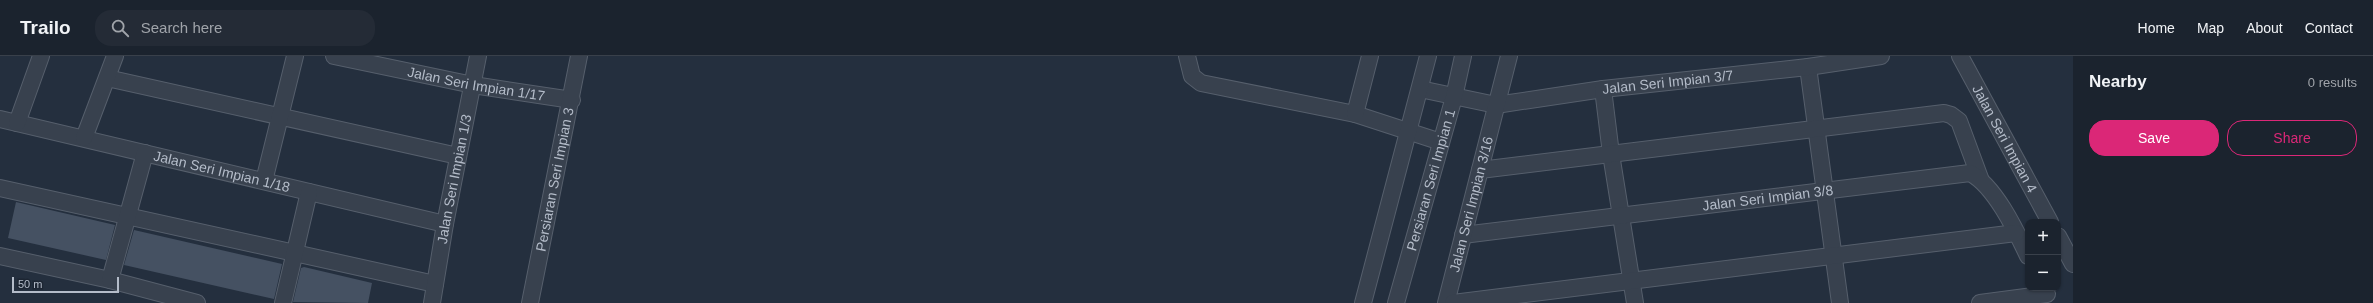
<!DOCTYPE html>
<html lang="en">
<head>
<meta charset="utf-8">
<style>
	body { margin:0; font-family:Helvetica,sans-serif; background:#242b36; color:#f1f3f6 }
	.controls { position:absolute; right:12px; bottom:12px; display:grid; overflow:hidden; border-radius:8px; box-shadow:0 1px 3px #0004 }
	.controls button { width:36px; height:36px; display:grid; place-items:center; padding:0; border:0; border-bottom:1px solid #39404a; background:#1b232e; color:#f1f3f6; font:20px sans-serif }
	.scale { position:absolute; left:12px; bottom:10px; width:107px; box-sizing:border-box; padding-left:4px; border:2px solid #b4bcc9; border-top:0; font-size:11px; line-height:14px; white-space:nowrap; color:#b4bcc9; -webkit-text-stroke:3px #1d2633; paint-order:stroke }
	.list { margin:0; padding:0; list-style:none }
	h2 { display:flex; justify-content:space-between; align-items:center; height:52px; margin:0; padding:0 16px; font-size:17px }
	h2 small { font-size:13px; font-weight:400; color:#a0a4aa }
	.actions { display:flex; gap:8px; padding:12px 16px }
	.actions a { flex:1; padding:9px 0; border:1px solid #db2777; border-radius:16px; text-align:center; font-size:14px; color:#db2777 }
	.actions .main { background:#db2777; color:#fff }
	.icon { flex:none; width:22px; height:22px; fill:none; stroke:currentColor; stroke-width:2; stroke-linecap:round; stroke-linejoin:round }
	.map { position:relative; flex:none; width:2073px; height:247px; overflow:hidden }
	header { display:flex; align-items:center; gap:24px; box-sizing:border-box; height:56px; padding:0 20px; background:#1b232e; border-bottom:1px solid #39404a }
	header strong { font-size:19px }
	nav { display:flex; gap:22px; margin-inline-start:auto; font-size:14px }
	.search { width:280px; height:36px; background:#242b36; display:flex; align-items:center; gap:10px; box-sizing:border-box; padding:0 14px; border-radius:16px; color:#a0a4aa; font-size:15px }
	main { display:flex }
	aside { flex:1; background:#1b232e }
	.map>svg:first-child { display:block }
	.building { fill:#455162 }
	.lines { fill:none; stroke-linecap:round; stroke-linejoin:round }
	.minor-casing { stroke:#565f6c; stroke-width:18 }
	.minor { stroke:#38414e; stroke-width:16 }
	.labels { text-anchor:middle; stroke-width:3; stroke-linejoin:round; paint-order:stroke }
	.street-label { font-size:14px; fill:#b4bcc9; stroke:#1d2633 }
</style>
</head>
<body>
<header>
<strong>Trailo</strong>
<div class="search"><svg class="icon" aria-label="search" viewBox="0 0 24 24"><circle cx="10" cy="10" r="6"/><path d="M15 15l6 6"/></svg>Search here</div>
<nav><a>Home</a><a>Map</a><a>About</a><a>Contact</a></nav>
</header>
<main>
<div class="map">
<svg width="2073" height="247" viewBox="0 0 2073 247">
	<rect width="100%" height="100%" fill="#242f3e"/>
	<path class="building" d="M16 146 115 169 106 204 8 182Z
		M134 174 282 208 274 243 124 209Z
		M304 211 372 227 368 247 293 246 301 212Z"/>
	<g class="lines">
		<g class="minor-casing">
			<g id="minor">
				<path id="s1" d="M334 0 473 29 572 44"/>
				<path d="M1187 0 1192 20 1201 27 1355 58 1441 86"/>
				<path id="s2" d="M1960 0 2050 166"/>
				<path d="M1808 11 1840 247"/>
				<path d="M107 22 458 100"/>
				<path id="s3" d="M1420 33 1496 49 1603 33 1808 11 1881 0"/>
				<path d="M1603 33 1611 98 1635 247"/>
				<path d="M1355 58 1370 0"/>
				<path id="s4" d="M0 63 445 168"/>
				<path d="M17 67 41 0"/>
				<path d="M84 82 115 0"/>
				<path d="M1480 114 1944 57 1951 59 1959 65 1980 122"/>
				<path d="M264 125 295 0"/>
				<path d="M0 132 435 228"/>
				<path id="s5" d="M1463 179 1970 117C1995 130 2016 175 2028 200"/>
				<path d="M2058 180 2073 208"/>
				<path d="M0 200 110 224 197 247"/>
				<path d="M110 224 145 97"/>
				<path d="M283 247 309 136"/>
				<path id="s6" d="M432 247 445 168 478 0"/>
				<path id="s7" d="M530 247 579 0"/>
				<path d="M1363 247 1428 0"/>
				<path id="s8" d="M1396 247 1454 41 1463 0"/>
				<path id="s9" d="M1446 247 1509 0"/>
				<path d="M1453 247 2016 177"/>
				<path d="M1980 247 2047 238"/>
			</g>
		</g>
		<use href="#minor" class="minor"/>
	</g>
	<g class="labels">
		<g class="street-label">
			<text dy="5" stroke="none"><textPath href="#s3" startOffset="251">Jalan Seri Impian 3/7</textPath></text>
			<text dy="5" stroke="none"><textPath href="#s1" startOffset="145">Jalan Seri Impian 1/17</textPath></text>
			<text dy="5" stroke="none"><textPath href="#s2" startOffset="94">Jalan Seri Impian 4</textPath></text>
			<text dy="5" stroke="none"><textPath href="#s4" startOffset="228">Jalan Seri Impian 1/18</textPath></text>
			<text dy="5" stroke="none"><textPath href="#s6" startOffset="126">Jalan Seri Impian 1/3</textPath></text>
			<text dy="5" stroke="none"><textPath href="#s7" startOffset="126">Persiaran Seri Impian 3</textPath></text>
			<text dy="5" stroke="none"><textPath href="#s8" startOffset="128">Persiaran Seri Impian 1</textPath></text>
			<text dy="5" stroke="none"><textPath href="#s5" startOffset="307">Jalan Seri Impian 3/8</textPath></text>
			<text dy="5" stroke="none"><textPath href="#s9" startOffset="102">Jalan Seri Impian 3/16</textPath></text>
		</g>
	</g>
</svg>
<div class="controls">
<button>+</button>
<button>−</button>
</div>
<div class="scale">50 m</div>
</div>
<aside>
<h2>Nearby<small>0 results</small></h2>
<ul class="list">
</ul>
<div class="actions"><a class="main">Save</a><a>Share</a></div>
</aside>
</main>
</body>
</html>
